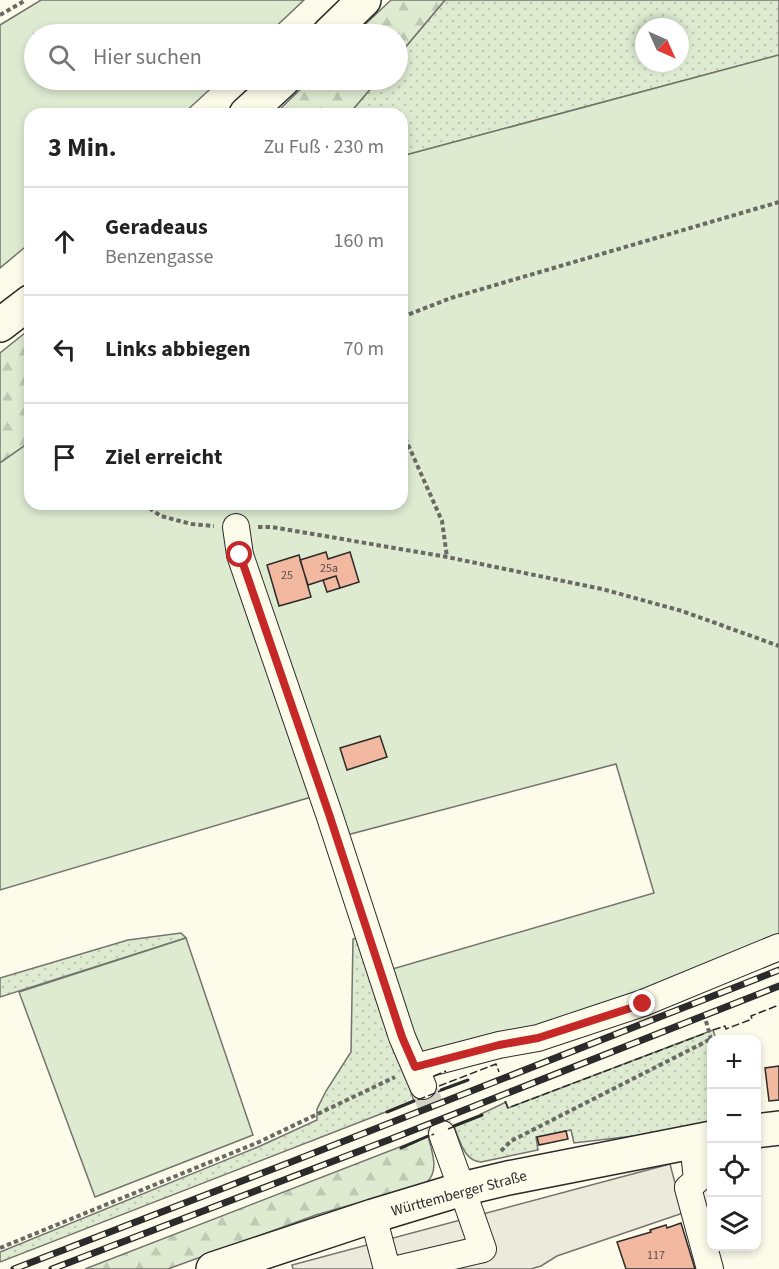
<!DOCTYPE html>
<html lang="de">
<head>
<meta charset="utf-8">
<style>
	body { margin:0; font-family:"Source Sans 3",sans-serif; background:#f6f6f6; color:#222 }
	.controls { position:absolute; right:18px; bottom:18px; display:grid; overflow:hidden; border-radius:12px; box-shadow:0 3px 9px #0003 }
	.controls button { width:54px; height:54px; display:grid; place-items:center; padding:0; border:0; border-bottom:2px solid #e0e0e0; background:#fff; color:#222; font:30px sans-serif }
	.compass { position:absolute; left:635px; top:18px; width:54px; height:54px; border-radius:50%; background:#fff; box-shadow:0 3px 9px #0003; rotate:135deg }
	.stop { position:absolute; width:18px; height:18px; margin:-14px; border:4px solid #c62828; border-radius:50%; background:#fff }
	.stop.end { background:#c62828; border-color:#fff; box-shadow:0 2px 6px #0008 }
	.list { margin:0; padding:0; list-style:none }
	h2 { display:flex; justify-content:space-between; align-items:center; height:78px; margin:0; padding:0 24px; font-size:26px }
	h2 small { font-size:20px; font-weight:400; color:#767676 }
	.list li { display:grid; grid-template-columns:39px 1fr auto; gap:18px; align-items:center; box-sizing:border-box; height:108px; padding:0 24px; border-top:2px solid #e0e0e0 }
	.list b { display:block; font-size:22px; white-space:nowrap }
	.list p { margin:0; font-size:20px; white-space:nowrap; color:#767676 }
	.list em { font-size:20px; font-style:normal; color:#767676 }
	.icon { flex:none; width:33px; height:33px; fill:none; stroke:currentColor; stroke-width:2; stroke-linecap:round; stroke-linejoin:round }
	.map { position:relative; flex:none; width:779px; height:1269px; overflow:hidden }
	.search { position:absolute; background:#fff; box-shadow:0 3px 9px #0003; left:24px; top:24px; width:384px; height:66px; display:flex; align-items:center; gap:15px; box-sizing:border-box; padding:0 21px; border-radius:33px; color:#767676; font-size:22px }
	.panel { position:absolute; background:#fff; box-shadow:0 3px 9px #0003; left:24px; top:108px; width:384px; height:402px; border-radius:18px }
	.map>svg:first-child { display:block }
	.grass { fill:url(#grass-dots); stroke:#74746e; stroke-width:1.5; fill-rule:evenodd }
	.forest { fill:url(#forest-firs); stroke:#74746e; stroke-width:1.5 }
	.green { fill:#deebd1; stroke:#74746e; stroke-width:1.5 }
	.parking { fill:#eceadb; stroke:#74746e; stroke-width:1.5 }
	.building { fill:#f2b8a0; stroke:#2b2b2b; stroke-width:1.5 }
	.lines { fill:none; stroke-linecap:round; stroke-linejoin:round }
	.minor-tunnel { stroke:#d3d1c4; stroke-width:26; stroke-dasharray:26 13; stroke-linecap:butt }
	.minor-casing { stroke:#2b2b2b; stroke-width:28 }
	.major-casing { stroke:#2b2b2b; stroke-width:36 }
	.path { stroke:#6a6964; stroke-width:4; stroke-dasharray:4.5 3; stroke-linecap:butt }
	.minor { stroke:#fdfbea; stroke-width:26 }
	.major { stroke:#fdfbea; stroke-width:33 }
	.rail-casing { stroke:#2b2b2b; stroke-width:7 }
	.rail { stroke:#fdfbea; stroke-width:4.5; stroke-dasharray:14; stroke-linecap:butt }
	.fence { stroke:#2b2b2b; stroke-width:1.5; stroke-dasharray:8 3; stroke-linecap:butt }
	.wall { stroke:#2b2b2b; stroke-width:3 }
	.route { stroke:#c62828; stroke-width:8 }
	.labels { text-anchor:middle; stroke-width:4.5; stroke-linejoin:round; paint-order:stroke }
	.number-label { font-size:12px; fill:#5d4e48 }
	.street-label { font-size:15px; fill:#2b2b2b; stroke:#fdfbea }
</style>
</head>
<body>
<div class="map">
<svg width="779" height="1269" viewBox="0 0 779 1269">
	<defs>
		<pattern id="grass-dots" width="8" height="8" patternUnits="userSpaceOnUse" patternTransform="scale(1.5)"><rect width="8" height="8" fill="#deebd1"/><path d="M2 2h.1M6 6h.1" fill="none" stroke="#bfcab4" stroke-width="1.8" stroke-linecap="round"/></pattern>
		<pattern id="forest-firs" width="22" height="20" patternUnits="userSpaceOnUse" patternTransform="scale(1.5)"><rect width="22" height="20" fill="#deebd1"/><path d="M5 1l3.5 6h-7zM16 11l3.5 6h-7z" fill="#bfcab4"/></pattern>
	</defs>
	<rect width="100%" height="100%" fill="#fdfbea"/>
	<path class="grass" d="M445 0H779V55L402 156V114H349L378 80H398V56ZM644 27H680V63H644Z
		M181 933 186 938 0 997V978L128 940Z
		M362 937 391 1032 414 1101 0 1262V1252L258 1147 317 1120V1109L326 1091 351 1052 353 939Z
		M713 1030 716 1039 712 1040 711 1124 685 1130 574 1143 571 1130 536 1137 538 1150 481 1162C464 1161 460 1141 454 1126L482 1115 481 1114 506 1102 508 1108Z"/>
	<path class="forest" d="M391 0H445L398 56V34H355Z
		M310 80H378L349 114H275Z
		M30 329V442L0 463V353Z
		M428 1136C432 1152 440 1171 426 1183L316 1215 168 1269H85Z"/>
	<path class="green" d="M41 0H304L268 34H34V80H220L183 114H30V243L0 268V25Z
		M779 55V941L640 996 420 1062 389 970 654 893 616 764 343 836 328 792 0 890V463L30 442V504H402V156Z
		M186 938 253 1135 95 1197 19 992Z"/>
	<path class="parking" d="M670 1164 683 1213 557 1256 541 1266 531 1269H293L292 1265Z"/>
	<path class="building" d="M326 552 328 559 350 552 359 582 340 588 336 576 308 585 300 560Z
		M299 555 311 597 279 606 267 565Z
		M336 576 340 588 327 592 323 580Z
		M380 736 387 757 347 770 340 748Z
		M779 1066V1100L769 1101 765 1068Z
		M566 1131 568 1139 539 1145 537 1137Z
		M681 1223 695 1269H626L617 1242 651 1232 650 1230 666 1225 667 1228Z"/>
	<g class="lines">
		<path class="minor-tunnel" d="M423 1086 442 1134"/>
		<g class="minor-casing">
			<path id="minor" d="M236 527 240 555 329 814 402 1037 423 1086
				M415 1067 499 1045 538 1038 643 1003 779 947
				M693 1142 697 1180 688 1188 710 1269
				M373 1216 387 1269
				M398 1269 483 1249 462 1189 442 1134"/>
		</g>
		<g class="major-casing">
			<path id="major" d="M329 34 364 0
				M246 114 283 80
				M0 325 30 302
				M756 1131 779 1128
				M213 1269 373 1216 462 1189 508 1178 712 1138"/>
		</g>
		<path class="path" d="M0 15 26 0
			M402 317 451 298 779 202
			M27 362 30 366
			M402 431 442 521 447 557
			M143 504 161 516 191 524 214 526
			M258 527H272L447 557 602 589 682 611 779 646
			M706 1021 711 1039
			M501 1151 511 1141 711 1039
			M0 1248 259 1142 395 1077"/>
		<use href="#minor" class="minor"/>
		<use href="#major" class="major"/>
		<g class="rail-casing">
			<path id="rail" d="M14 1269 291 1162 779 970
				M52 1269 391 1139 779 986"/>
		</g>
		<use href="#rail" class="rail"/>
		<path class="fence" d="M713 1030 725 1026 726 1029 752 1019 751 1016 779 1005
			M434 1076 446 1071
			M439 1086 496 1064 499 1072
			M505 1101 508 1108 706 1033
			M387 1112 468 1080
			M448 1129 482 1115
			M401 1148 434 1134"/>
		<path class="wall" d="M441 1090 468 1080
			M387 1112 414 1101
			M454 1126 482 1115
			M401 1148 428 1136"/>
	</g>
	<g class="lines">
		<path class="route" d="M240 555 329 814 402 1037 415 1067 499 1045 538 1038 643 1004"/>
	</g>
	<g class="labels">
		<g class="number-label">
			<text x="329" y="572">25a</text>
			<text x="287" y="579">25</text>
			<text x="656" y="1259">117</text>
		</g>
		<g class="street-label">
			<text transform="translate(459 1193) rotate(-15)" y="5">Württemberger Straße</text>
		</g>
	</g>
</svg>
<div class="controls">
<button>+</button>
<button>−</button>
<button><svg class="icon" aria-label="locate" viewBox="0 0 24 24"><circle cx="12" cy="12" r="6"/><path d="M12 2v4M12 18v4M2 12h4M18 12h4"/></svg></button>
<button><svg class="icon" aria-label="layers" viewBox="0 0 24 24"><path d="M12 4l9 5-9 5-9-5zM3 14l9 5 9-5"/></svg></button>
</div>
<svg class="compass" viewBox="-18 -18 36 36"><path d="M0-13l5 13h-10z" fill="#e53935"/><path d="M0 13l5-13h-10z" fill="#767676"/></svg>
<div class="stop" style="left:240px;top:555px"></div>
<div class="stop end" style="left:643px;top:1004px"></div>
<div class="search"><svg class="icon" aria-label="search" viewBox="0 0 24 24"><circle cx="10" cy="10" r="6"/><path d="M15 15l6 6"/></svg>Hier suchen</div>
<section class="panel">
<h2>3 Min.<small>Zu Fuß · 230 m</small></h2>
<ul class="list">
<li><svg class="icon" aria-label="ahead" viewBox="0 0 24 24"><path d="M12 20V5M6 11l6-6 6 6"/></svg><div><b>Geradeaus</b><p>Benzengasse</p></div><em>160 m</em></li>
<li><svg class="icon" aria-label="left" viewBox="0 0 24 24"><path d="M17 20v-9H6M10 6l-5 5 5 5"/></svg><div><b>Links abbiegen</b></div><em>70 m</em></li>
<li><svg class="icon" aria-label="arrive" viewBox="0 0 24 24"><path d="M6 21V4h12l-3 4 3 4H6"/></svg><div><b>Ziel erreicht</b></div></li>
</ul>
</section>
</div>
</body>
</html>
